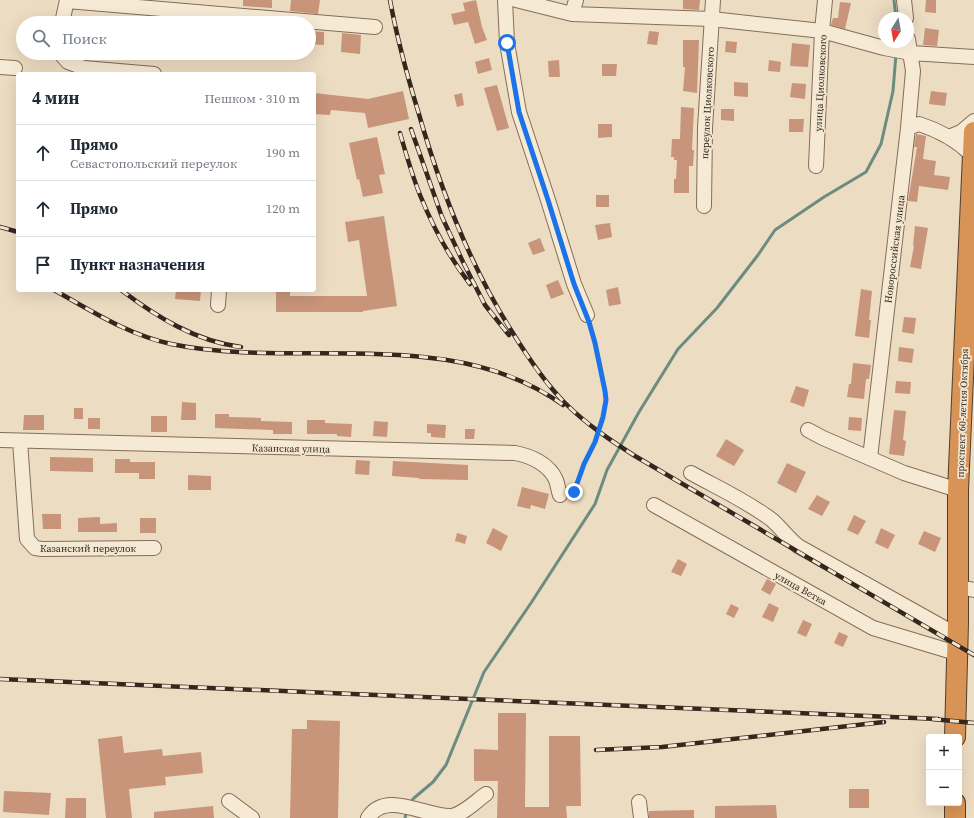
<!DOCTYPE html>
<html lang="ru">
<head>
<meta charset="utf-8">
<style>
	body { margin:0; font-family:"Source Serif 4",serif; background:#f6f6f7; color:#1f2937 }
	.controls { position:absolute; right:12px; bottom:12px; display:grid; overflow:hidden; border-radius:4px; box-shadow:0 4px 16px #0002 }
	.controls button { width:36px; height:36px; display:grid; place-items:center; padding:0; border:0; border-bottom:1px solid #e0e1e3; background:#fff; color:#1f2937; font:20px sans-serif }
	.compass { position:absolute; left:878px; top:12px; width:36px; height:36px; border-radius:50%; background:#fff; box-shadow:0 4px 16px #0002; rotate:191deg }
	.stop { position:absolute; width:12px; height:12px; margin:-9px; border:3px solid #1a73e8; border-radius:50%; background:#fff }
	.stop.end { background:#1a73e8; border-color:#fff; box-shadow:0 1px 4px #0008 }
	.list { margin:0; padding:0; list-style:none }
	h2 { display:flex; justify-content:space-between; align-items:center; height:52px; margin:0; padding:0 16px; font-size:17px }
	h2 small { font-size:13px; font-weight:400; color:#747a83 }
	.list li { display:grid; grid-template-columns:26px 1fr auto; gap:12px; align-items:center; box-sizing:border-box; height:56px; padding:0 16px; border-top:1px solid #e0e1e3 }
	.list b { display:block; font-size:15px; white-space:nowrap }
	.list p { margin:0; font-size:13px; white-space:nowrap; color:#747a83 }
	.list em { font-size:13px; font-style:normal; color:#747a83 }
	.icon { flex:none; width:22px; height:22px; fill:none; stroke:currentColor; stroke-width:2; stroke-linecap:round; stroke-linejoin:round }
	.map { position:relative; flex:none; width:974px; height:818px; overflow:hidden }
	.search { position:absolute; background:#fff; box-shadow:0 4px 16px #0002; left:16px; top:16px; width:300px; height:44px; display:flex; align-items:center; gap:10px; box-sizing:border-box; padding:0 14px; border-radius:22px; color:#747a83; font-size:15px }
	.panel { position:absolute; background:#fff; box-shadow:0 4px 16px #0002; left:16px; top:72px; width:300px; height:220px; border-radius:4px }
	.map>svg:first-child { display:block }
	.lines { fill:none; stroke-linecap:round; stroke-linejoin:round }
	.stream { stroke:#6c8c81; stroke-width:3 }
	.building { fill:#c8947a }
	.minor-casing { stroke:#846d5a; stroke-width:16 }
	.highway-casing { stroke:#523c2e; stroke-width:22 }
	.path { stroke:#846d5a; stroke-width:2; stroke-dasharray:3 2; stroke-linecap:butt }
	.minor { stroke:#f7ead5; stroke-width:14 }
	.highway { stroke:#d79456; stroke-width:20 }
	.rail-casing { stroke:#35271e; stroke-width:4.5 }
	.rail { stroke:#f3e7d1; stroke-width:3; stroke-dasharray:9; stroke-linecap:butt }
	.route { stroke:#1a73e8; stroke-width:5 }
	.labels { text-anchor:middle; stroke-width:3.5; stroke-linejoin:round; paint-order:stroke }
	.street-label { font-size:10px; fill:#35271e; stroke:#f3e7d1 }
</style>
</head>
<body>
<div class="map">
<svg width="974" height="818" viewBox="0 0 974 818">
	<rect width="100%" height="100%" fill="#ecdcc2"/>
	<g class="lines">
		<path class="stream" d="M894 0 896 18
			M410 803 414 798 433 782 446 765 484 672 531 603 595 504 607 470 639 412 678 349 717 308 758 255 775 230 824 197 866 172 881 144 893 91 896 54
			M405 818 407 810"/>
	</g>
	<path class="building" d="M243 0H272V8L243 6Z
		M291 0H320L318 14 290 11Z
		M476 0 482 27 487 40 475 44 468 22 454 25 451 14 465 11 463 3Z
		M683 0H700L699 10 683 9Z
		M926 0H936V13L925 12Z
		M840 2 851 3 845 29 831 25 833 18H838Z
		M925 28 939 30 937 46 923 45Z
		M309 31 324 32V45L309 44Z
		M649 31 659 32 657 45 647 44Z
		M342 33 361 35 360 54 341 52Z
		M683 40H699L697 93 683 91 685 67H683Z
		M726 41 737 42 736 53 725 52Z
		M792 43 810 45 808 67 790 66Z
		M489 58 492 70 478 74 475 62Z
		M559 60 560 77H549L548 61Z
		M769 60 781 62 780 72 768 71Z
		M602 64H617L616 76H602Z
		M734 82 748 83V97L734 96Z
		M792 83 806 84 805 99 790 97Z
		M497 85 509 128 497 131 484 88Z
		M403 91 409 119 368 128 365 113 331 110 330 115 314 114V93L368 99Z
		M931 91 947 93 945 106 929 104Z
		M462 93 464 105 457 107 454 95Z
		M681 107 694 108 692 150H694L693 166H689V193H674V179H676L677 160H674V157H671L672 139H680Z
		M721 109H734V121L721 120Z
		M789 119H804L803 132H789Z
		M598 124H612V137L598 138Z
		M916 134 926 136 923 159 936 161 934 175 950 177 948 190 919 186 917 202 908 201 917 147H914Z
		M377 137 385 174 379 175 383 193 363 197 359 179 357 180 349 143Z
		M596 195H609V207H596Z
		M384 216 397 306 363 311V312H276V290H290V296H367L359 240 348 242 345 222Z
		M610 223 612 237 598 240 595 225Z
		M915 226 928 228 921 269 910 267 914 246H913Z
		M540 238 545 251 533 255 528 243Z
		M558 280 564 294 551 299 546 285Z
		M618 287 621 304 609 306 606 290Z
		M861 289 872 291 869 320H871L869 338 855 336Z
		M176 290H201L200 301 175 299Z
		M904 317 916 318 914 334 902 332Z
		M899 347 914 349 912 363 898 361Z
		M853 363 871 365 869 379H866L864 399 847 397 849 384H851Z
		M896 381 911 382 910 394 895 393Z
		M796 386 809 390 804 407 790 402Z
		M182 402 196 403V420H181Z
		M74 408H83V419H74Z
		M894 410 906 411 903 440 906 441 904 456 889 454Z
		M215 414H229V417L261 418V421L292 422V434H273V430L215 428Z
		M24 415H44V430H23Z
		M151 416H167V432H151Z
		M849 417 862 418 861 431 848 430Z
		M88 418H100V429H88Z
		M307 420H325V423L352 424 351 437 337 436V434H307Z
		M374 421 388 422 387 437 373 436Z
		M427 424 446 425 445 438 431 437V433H427Z
		M465 429H475L474 439H465Z
		M726 439 744 450 734 466 716 456Z
		M50 457 93 458V472L50 471Z
		M115 459H130V462H155V479H139V473H115Z
		M356 460 370 461 369 475 355 474Z
		M393 461 468 465V480L419 479V478L392 476Z
		M787 463 806 472 796 493 777 483Z
		M188 475 211 476V490H188Z
		M522 487 549 494 545 509 531 505 530 509 517 506Z
		M817 495 830 502 822 516 808 509Z
		M42 514H61V529H43Z
		M854 515 866 521 858 535 847 530Z
		M100 517V524L117 523V532H78V518Z
		M140 518H156V533H140Z
		M493 528 508 536 501 551 486 543Z
		M881 528 895 535 888 549 875 543Z
		M924 531 941 538 935 552 918 544Z
		M457 533 467 536 465 544 455 541Z
		M678 559 687 564 681 576 671 572Z
		M767 579 776 584 770 595 761 590Z
		M769 603 779 608 773 622 762 617Z
		M731 604 739 608 734 618 726 614Z
		M803 620 812 624 806 637 797 633Z
		M839 632 848 636 843 647 834 643Z
		M498 713H526L525 807H549V736H580L581 806H566L567 818H497L498 781H474V749L498 750Z
		M307 720 340 721 338 818H290L292 729H307Z
		M122 736 124 753 162 749 163 756 201 752 203 773 165 777 166 785 129 789 132 818H106L98 739Z
		M849 789H869V808H849Z
		M4 791 51 793 49 815 3 812Z
		M66 798H86V818H65Z
		M776 805 777 818H715V806Z
		M213 806 214 818H154V812Z
		M694 810V818H649V811Z"/>
	<g class="lines">
		<g class="minor-casing">
			<path id="minor" d="M505 0 507 43 519 112 548 200 574 284 587 315
				M516 0 572 14 712 19 822 31 884 48 911 53 974 57
				M904 0 906 18
				M67 1 375 27
				M572 14 576 0
				M62 23 67 0
				M60 53 68 62 84 68 154 74
				M0 67 15 68
				M908 128 919 124C941 131 957 140 973 156
				M949 137 961 132 974 121
				M816 166 822 31 825 0
				M704 206 705 128 713 0
				M218 305 219 290
				M808 430 823 438 904 473 958 490
				M0 440 515 453C531 456 549 464 556 480 558 485 558 490 560 495
				M20 441 27 539 35 548 42 549 154 548
				M870 458 908 128 913 71 908 39
				M691 473C718 488 747 501 772 520 781 528 788 538 798 546L957 635
				M654 505 873 628 956 653
				M964 588 974 590
				M229 801 252 818
				M639 802 641 818
				M368 818C386 789 427 818 452 816 465 813 476 801 486 794"/>
		</g>
		<g class="highway-casing">
			<path id="highway" d="M955 737 958 623V490L974 132
				M955 803V818"/>
		</g>
		<path class="path" d="M571 494 577 486 584 464 595 442 605 408V391L595 343 590 325"/>
		<use href="#minor" class="minor"/>
		<use href="#highway" class="highway"/>
		<g class="rail-casing">
			<path id="rail" d="M390 0C397 38 407 75 418 111 440 188 468 262 511 330 527 356 544 382 565 403 586 424 610 440 635 456L974 655
				M411 129 442 217 463 262 485 305 509 335
				M400 133C406 154 412 175 420 195 433 227 449 257 470 284
				M0 227 18 232
				M54 290C92 311 128 335 171 344 298 370 451 324 563 405
				M121 290C157 317 195 341 241 347
				M0 679 938 719
				M932 719 974 723
				M596 750 662 747 884 722"/>
		</g>
		<use href="#rail" class="rail"/>
	</g>
	<g class="lines">
		<path class="route" d="M507 43 519 112 548 200 574 284 589 322 595 343 605 391 606 400 603 417 595 442 584 464 574 492"/>
	</g>
	<g class="labels">
		<g class="street-label">
			<text transform="translate(820 83) rotate(-87)" y="4">улица Циолковского</text>
			<text transform="translate(707 103) rotate(-87)" y="4">переулок Циолковского</text>
			<text transform="translate(894 249) rotate(-83)" y="4">Новороссийская улица</text>
			<text transform="translate(962 413) rotate(-88)" y="4">проспект 60-летия Октября</text>
			<text transform="translate(291 448) rotate(1)" y="4">Казанская улица</text>
			<text x="88" y="552">Казанский переулок</text>
			<text transform="translate(801 588) rotate(29)" y="4">улица Ветка</text>
		</g>
	</g>
</svg>
<div class="controls">
<button>+</button>
<button>−</button>
</div>
<svg class="compass" viewBox="-18 -18 36 36"><path d="M0-13l5 13h-10z" fill="#e53935"/><path d="M0 13l5-13h-10z" fill="#747a83"/></svg>
<div class="stop" style="left:507px;top:43px"></div>
<div class="stop end" style="left:574px;top:492px"></div>
<div class="search"><svg class="icon" aria-label="search" viewBox="0 0 24 24"><circle cx="10" cy="10" r="6"/><path d="M15 15l6 6"/></svg>Поиск</div>
<section class="panel">
<h2>4 мин<small>Пешком · 310 m</small></h2>
<ul class="list">
<li><svg class="icon" aria-label="ahead" viewBox="0 0 24 24"><path d="M12 20V5M6 11l6-6 6 6"/></svg><div><b>Прямо</b><p>Севастопольский переулок</p></div><em>190 m</em></li>
<li><svg class="icon" aria-label="ahead" viewBox="0 0 24 24"><path d="M12 20V5M6 11l6-6 6 6"/></svg><div><b>Прямо</b></div><em>120 m</em></li>
<li><svg class="icon" aria-label="arrive" viewBox="0 0 24 24"><path d="M6 21V4h12l-3 4 3 4H6"/></svg><div><b>Пункт назначения</b></div></li>
</ul>
</section>
</div>
</body>
</html>
